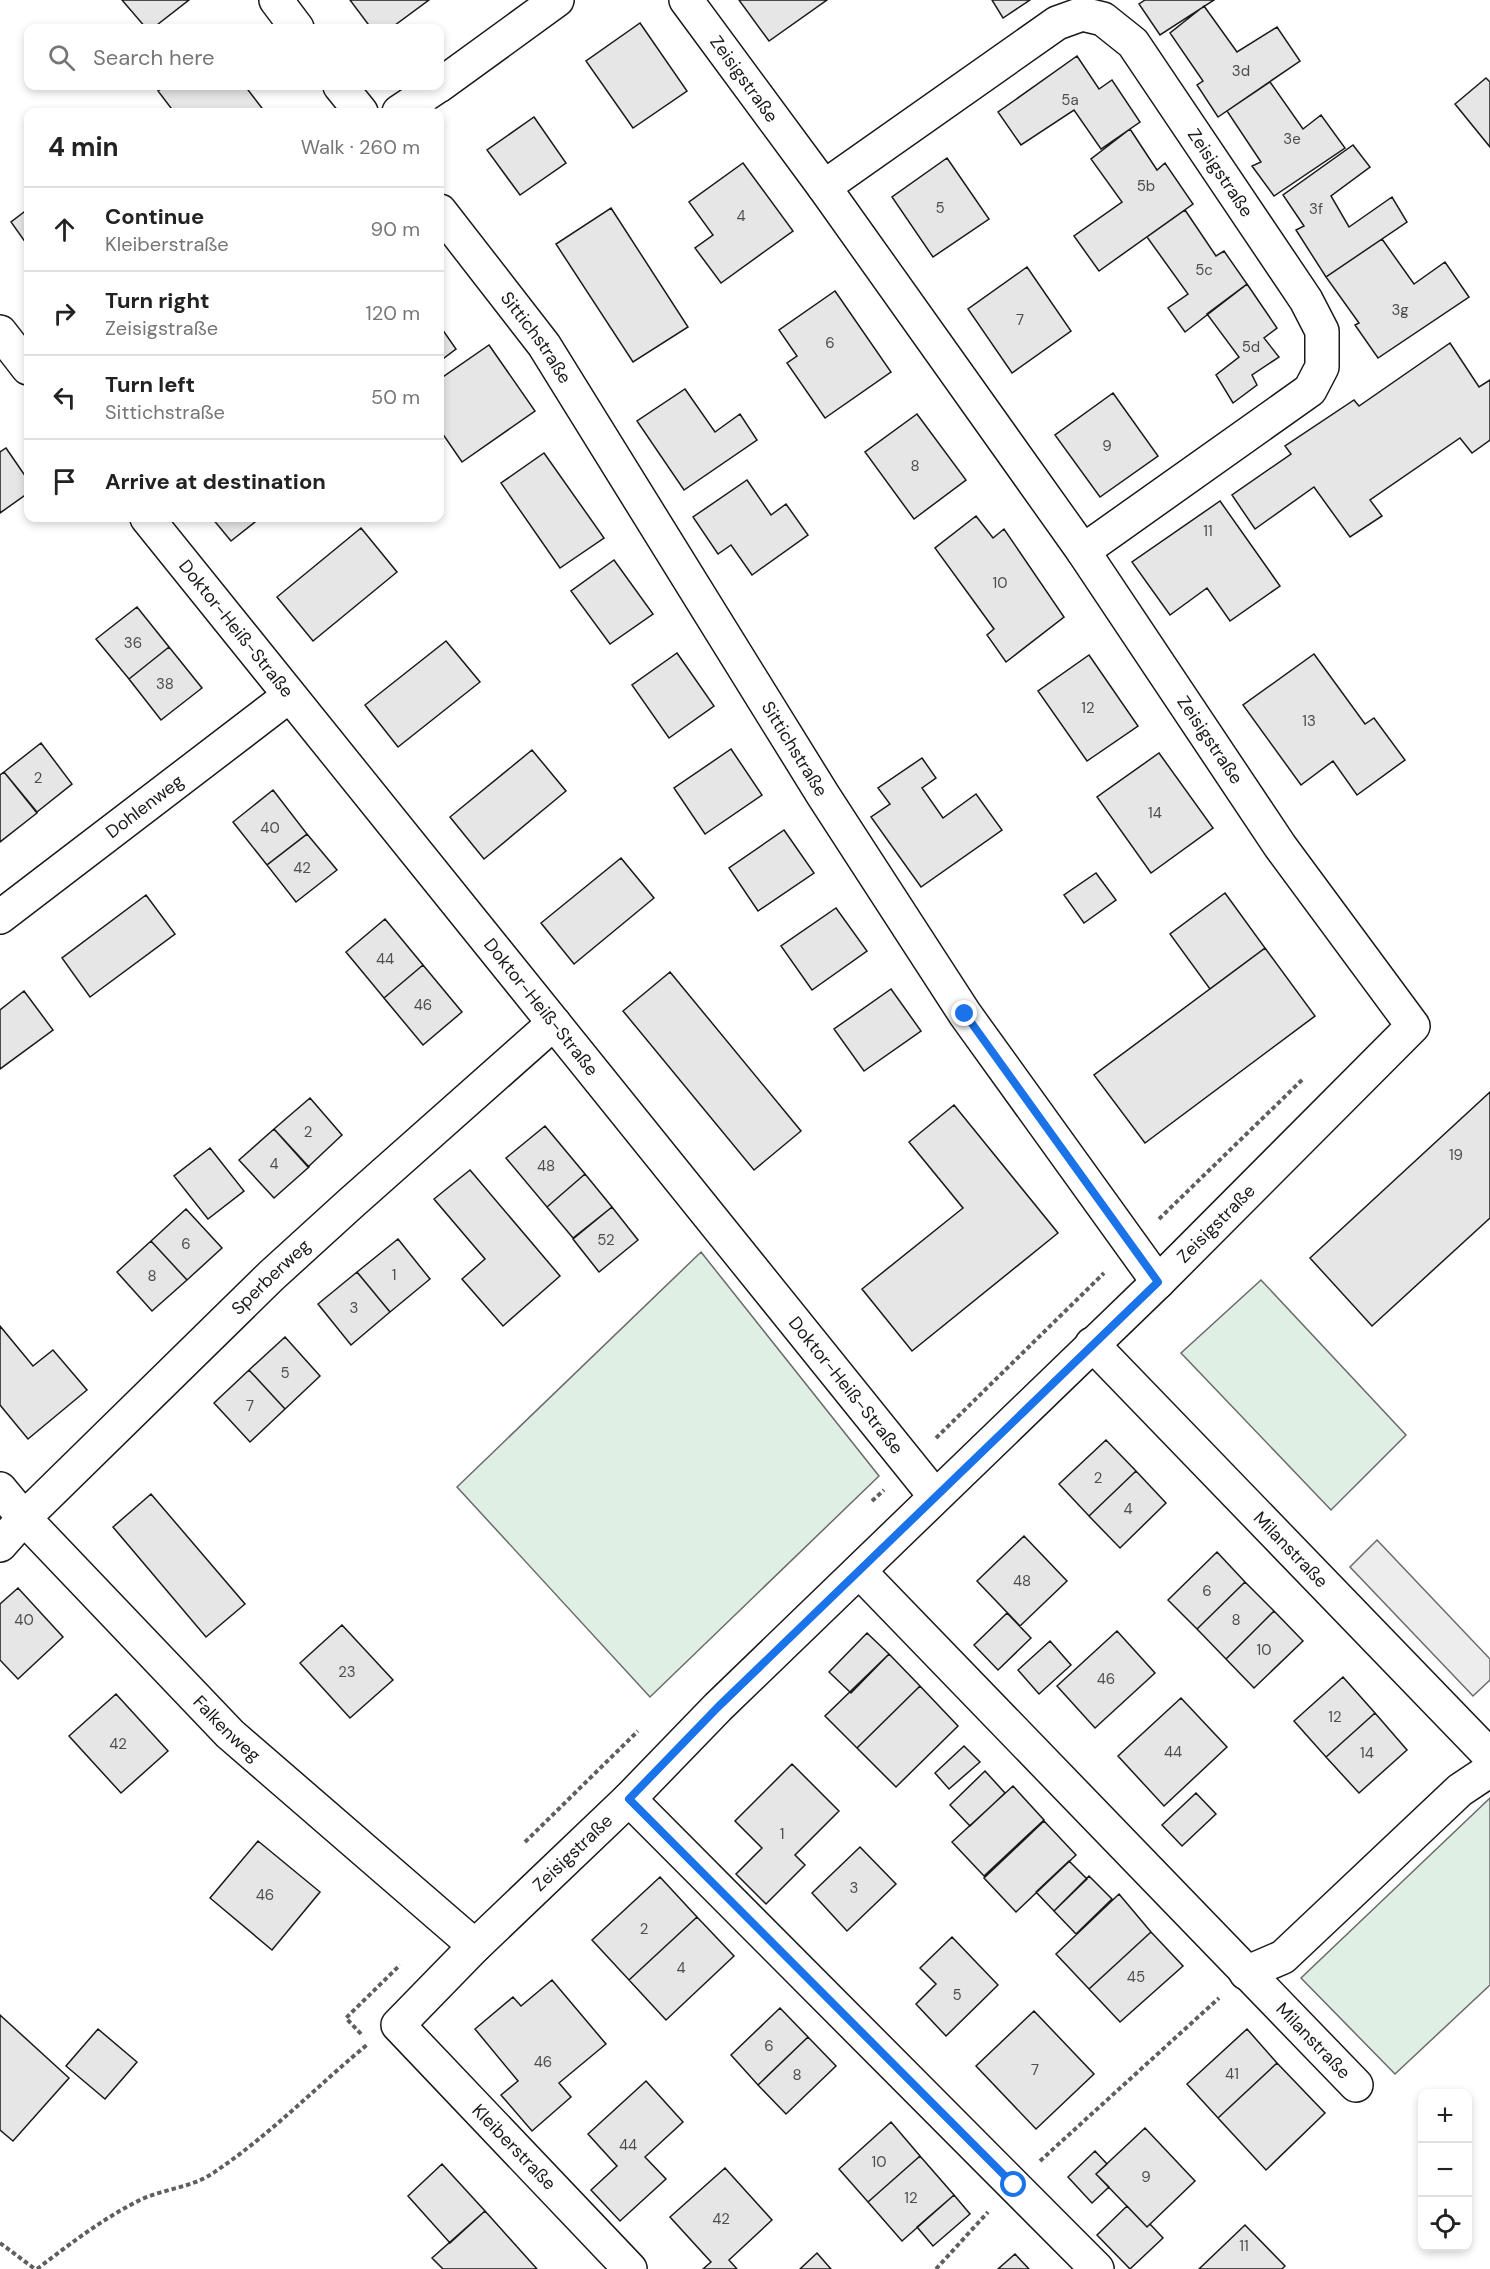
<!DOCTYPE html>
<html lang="en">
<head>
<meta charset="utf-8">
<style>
	body { margin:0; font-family:"DM Sans",sans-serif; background:#f2f2f2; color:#222 }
	.controls { position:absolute; right:18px; bottom:18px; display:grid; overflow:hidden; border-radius:12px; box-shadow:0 3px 9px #0003 }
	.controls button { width:54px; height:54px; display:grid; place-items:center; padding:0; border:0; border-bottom:2px solid #e0e0e0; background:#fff; color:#222; font:30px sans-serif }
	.stop { position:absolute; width:18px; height:18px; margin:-14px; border:4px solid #1a73e8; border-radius:50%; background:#fff }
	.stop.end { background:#1a73e8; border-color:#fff; box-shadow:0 2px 6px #0008 }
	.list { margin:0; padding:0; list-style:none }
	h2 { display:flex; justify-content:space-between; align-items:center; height:78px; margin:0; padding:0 24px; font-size:26px }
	h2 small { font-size:20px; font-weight:400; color:#767676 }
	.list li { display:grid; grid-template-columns:39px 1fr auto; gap:18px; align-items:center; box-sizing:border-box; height:84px; padding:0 24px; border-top:2px solid #e0e0e0 }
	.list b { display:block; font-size:22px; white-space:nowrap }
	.list p { margin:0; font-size:20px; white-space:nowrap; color:#767676 }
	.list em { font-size:20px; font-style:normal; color:#767676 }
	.icon { flex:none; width:33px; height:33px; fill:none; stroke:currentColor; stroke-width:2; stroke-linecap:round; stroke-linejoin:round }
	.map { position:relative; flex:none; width:1490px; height:2269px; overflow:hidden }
	.search { position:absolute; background:#fff; box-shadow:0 3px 9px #0003; left:24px; top:24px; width:420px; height:66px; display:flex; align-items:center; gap:15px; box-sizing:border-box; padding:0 21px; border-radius:12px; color:#767676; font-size:22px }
	.panel { position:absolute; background:#fff; box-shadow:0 3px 9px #0003; left:24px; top:108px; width:420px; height:414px; border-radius:12px }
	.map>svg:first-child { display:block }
	.green { fill:#e0efe3; stroke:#6a6a6a; stroke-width:1.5 }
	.parking { fill:#ededed; stroke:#6a6a6a; stroke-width:1.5 }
	.building { fill:#e6e6e6; stroke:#1a1a1a; stroke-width:1.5 }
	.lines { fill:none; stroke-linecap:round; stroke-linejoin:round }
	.minor-casing { stroke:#1a1a1a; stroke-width:36 }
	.path { stroke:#5f5f5f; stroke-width:4; stroke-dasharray:4.5 3; stroke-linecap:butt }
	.minor { stroke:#fff; stroke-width:33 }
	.route { stroke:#1a73e8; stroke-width:8 }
	.labels { text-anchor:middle; stroke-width:4.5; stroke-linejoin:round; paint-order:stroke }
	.number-label { font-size:15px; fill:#4d4d4d }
	.street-label { font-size:18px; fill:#1a1a1a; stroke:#fff }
</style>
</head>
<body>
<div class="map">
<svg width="1490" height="2269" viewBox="0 0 1490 2269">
	<rect width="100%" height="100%" fill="#fff"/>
	<path class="green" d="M701 1252 879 1476 650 1697 457 1487Z
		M1261 1280 1406 1435 1331 1510 1181 1353Z
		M1490 1798V1985L1395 2074 1301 1978Z"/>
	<path class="parking" d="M1377 1540 1490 1659V1680L1473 1696 1350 1567Z"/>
	<path class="building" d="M122 0H189L153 28H146Z
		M350 0H429L391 28H371Z
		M739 0H827L769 41Z
		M992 0H1030L1003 18Z
		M1145 0H1214L1160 35 1139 4Z
		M1204 6 1237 52 1277 27 1300 61 1218 117 1197 85 1203 81 1170 33Z
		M640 23 687 91 633 128 586 61Z
		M1077 56 1099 89 1112 80 1140 122 1101 149 1074 110 1021 145 998 112Z
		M1486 78 1490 82V147L1455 104Z
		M1270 82 1303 129 1321 115 1345 148 1274 196 1252 166 1261 162 1227 111Z
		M165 86H245L265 112H174L158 91Z
		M534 117 566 163 520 195 487 150Z
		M1130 129 1157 170 1165 163 1193 204 1099 271 1074 236 1122 202 1091 159Z
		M1353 145 1370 167 1331 196 1349 227 1392 197 1407 222 1326 277 1296 230 1304 226 1283 195Z
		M947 158 989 219 933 257 892 197Z
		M743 163 793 231 721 283 695 248 713 235 689 202Z
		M611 208 688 327 633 362 556 244Z
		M28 209V246L11 222Z
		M1185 210 1216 256 1224 251 1247 284 1185 332 1168 308 1188 294 1147 237Z
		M1382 239 1414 284 1445 262 1469 297 1378 358 1355 325 1359 323 1326 277Z
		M1027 267 1071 331 1012 373 968 309Z
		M1247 284 1277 328 1264 338 1279 357 1252 375 1257 385 1233 403 1216 375 1239 357 1207 314Z
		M835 291 891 372 825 418 787 363 797 356 779 330Z
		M440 326 456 349 440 361Z
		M1450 343 1479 387 1490 380V440L1472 453 1460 438 1370 500 1382 516 1350 537 1314 487 1255 529 1232 495 1291 454 1285 446 1354 400 1359 406Z
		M489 345 535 411 462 462 440 430V379Z
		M685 389 715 432 740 414 757 440 684 490 637 421Z
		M1113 393 1158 456 1100 497 1055 435Z
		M917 414 966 480 914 519 865 452Z
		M6 448 28 480V493L0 513V452Z
		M544 453 604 538 560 568 501 483Z
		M747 480 771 515 786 504 808 535 752 575 731 545 718 554 693 517Z
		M1220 501 1280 586 1230 621 1207 588 1170 615 1132 562Z
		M976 516 993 538 1004 529 1064 617 1006 662 987 635 994 629 935 548Z
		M212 518H260L231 541Z
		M361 528 397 572 313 641 277 597Z
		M614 560 653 614 610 644 571 591Z
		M137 607 169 647 129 679 96 639Z
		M446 641 480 682 398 747 365 705Z
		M169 647 202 688 161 720 129 679Z
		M677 653 714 706 669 738 632 685Z
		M1314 654 1365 724 1374 718 1405 760 1357 795 1333 761 1301 785 1243 705Z
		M1089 655 1138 726 1087 761 1038 691Z
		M41 743 72 784 37 812 4 772Z
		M731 749 762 795 705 834 674 788Z
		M532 750 566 791 484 859 450 817Z
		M1159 753 1213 828 1151 873 1097 797Z
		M922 758 936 778 922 788 943 818 976 794 1002 830 921 887 871 817 890 804 878 788Z
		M4 772 37 813 0 842V775Z
		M273 790 307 834 267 865 233 822Z
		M784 830 814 873 758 911 729 868Z
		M307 834 337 870 296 902 267 865Z
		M621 858 654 898 574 964 541 923Z
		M1096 873 1116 900 1084 923 1064 895Z
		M1225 893 1265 948 1210 989 1170 934Z
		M146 895 175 934 90 997 62 958Z
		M836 908 867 951 812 990 781 946Z
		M385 919 423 965 384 998 346 952Z
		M1265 948 1315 1016 1145 1143 1094 1075Z
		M423 965 462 1012 423 1045 384 998Z
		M670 972 801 1131 754 1170 623 1011Z
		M891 989 921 1031 864 1071 834 1029Z
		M24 991 53 1030 0 1069V1010Z
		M1490 1092V1218L1372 1326 1310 1258Z
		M310 1098 342 1135 308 1167 274 1129Z
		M954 1105 1058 1233 912 1351 862 1289 963 1208 909 1142Z
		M545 1126 585 1174 547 1207 506 1158Z
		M274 1129 309 1167 274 1198 239 1160Z
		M210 1148 244 1191 208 1219 174 1176Z
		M470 1170 560 1276 503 1326 462 1279 485 1259 434 1199Z
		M585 1174 612 1207 573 1238 547 1207Z
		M612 1207 638 1240 599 1272 573 1239Z
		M186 1209 222 1248 187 1280 151 1241Z
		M398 1239 430 1279 390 1312 357 1272Z
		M151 1241 187 1280 152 1311 117 1272Z
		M357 1272 390 1312 351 1345 318 1304Z
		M0 1326 33 1366 53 1350 87 1390 28 1439 0 1405Z
		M285 1337 320 1376 285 1409 249 1370Z
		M249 1370 285 1409 250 1442 214 1403Z
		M1106 1440 1136 1471 1089 1516 1059 1484Z
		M1136 1471 1166 1503 1120 1548 1089 1516Z
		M151 1494 245 1604 206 1637 113 1527Z
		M1024 1536 1067 1581 1020 1626 977 1581Z
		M1217 1552 1245 1582 1197 1629 1168 1600Z
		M1245 1582 1274 1611 1226 1659 1197 1629Z
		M18 1588 63 1637 18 1679 0 1660V1604Z
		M1274 1611 1303 1641 1254 1688 1226 1659Z
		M1007 1613 1031 1638 998 1670 974 1645Z
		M342 1625 393 1680 350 1718 300 1663Z
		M1117 1631 1155 1673 1095 1728 1057 1686Z
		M867 1633 889 1654 851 1693 829 1672Z
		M1050 1641 1071 1665 1039 1694 1018 1670Z
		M889 1654 920 1686 857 1748 825 1716Z
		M1343 1677 1375 1713 1326 1757 1294 1721Z
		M920 1686 958 1726 896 1787 857 1748Z
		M116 1694 168 1751 121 1793 69 1736Z
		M1181 1698 1227 1747 1164 1806 1118 1756Z
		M1375 1713 1407 1750 1359 1793 1326 1757Z
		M964 1746 980 1762 949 1789 935 1773Z
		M792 1764 839 1811 795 1855 805 1865 766 1904 736 1874 762 1848 735 1821Z
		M985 1771 1005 1793 970 1826 950 1805Z
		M1013 1786 1044 1820 984 1876 952 1842Z
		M1196 1793 1216 1814 1182 1846 1162 1825Z
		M1044 1821 1076 1855 1016 1912 984 1878Z
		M258 1841 320 1892 272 1950 210 1898Z
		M860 1847 896 1884 847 1931 812 1893Z
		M1069 1861 1087 1879 1054 1911 1036 1892Z
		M1089 1876 1112 1899 1076 1934 1054 1911Z
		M660 1877 697 1917 629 1980 592 1940Z
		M1119 1894 1151 1932 1089 1989 1056 1954Z
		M697 1917 734 1956 666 2020 629 1980Z
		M1151 1932 1183 1966 1120 2022 1089 1989Z
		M952 1937 998 1985 946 2036 916 2004 936 1984 920 1968Z
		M552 1980 606 2044 559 2083 571 2097 532 2131 501 2095 518 2081 475 2029 513 1997 521 2006Z
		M780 2008 808 2037 758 2085 731 2055Z
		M1034 2011 1094 2074 1036 2129 976 2066Z
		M0 2015 69 2078 13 2141 0 2130Z
		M98 2029 137 2062 105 2099 66 2066Z
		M1247 2029 1277 2063 1218 2118 1187 2084Z
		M808 2037 836 2066 786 2114 758 2085Z
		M1277 2063 1325 2113 1266 2170 1218 2118Z
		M646 2081 683 2122 645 2157 666 2179 620 2221 591 2190 617 2166 588 2134Z
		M891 2122 920 2156 868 2202 839 2169Z
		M1145 2128 1195 2181 1147 2227 1096 2174Z
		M1095 2151 1107 2164 1096 2174 1109 2187 1092 2203 1068 2177Z
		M920 2156 954 2195 902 2241 868 2202Z
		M442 2164 485 2211 450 2243 408 2196Z
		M725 2168 772 2220 729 2260 737 2269H703L711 2262 670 2217Z
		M954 2195 970 2214 933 2246 917 2227Z
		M1127 2206 1147 2227 1150 2224 1163 2238 1130 2269 1097 2235Z
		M485 2211 537 2269H443L432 2258Z
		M1245 2225 1285 2266 1282 2269H1199Z
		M817 2253 831 2269H800Z
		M1015 2254 1029 2269H998Z"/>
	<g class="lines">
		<g class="minor-casing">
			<g id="minor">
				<path d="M276 0 297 28"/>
				<path d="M440 85 557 0"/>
				<path d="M340 86 361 112"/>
				<path d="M399 112 438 86"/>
				<path id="s1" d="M824 187 1057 23 1082 14 1103 19 1133 43 1306 300 1322 331V367L1310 390 1083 551"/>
				<path id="s2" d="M440 211 544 345 823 795 965 1014 1158 1282"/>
				<path d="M0 332 28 368"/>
				<path id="s3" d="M147 518 935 1496"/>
				<path id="s4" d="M0 917 289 696"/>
				<path id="s5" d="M1092 1344 1490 1756"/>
				<path id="s6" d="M0 1489 24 1518 230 1734 475 1946"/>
				<path id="s7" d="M0 1545 24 1518 271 1276 350 1204 554 1023"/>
				<path id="s8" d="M860 1572 1356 2085"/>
				<path d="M629 1799 1097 2269"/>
				<path d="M1246 1973 1283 1957 1460 1790 1490 1770"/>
				<path id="s9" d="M630 2269 398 2025 475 1946 629 1799 718 1707 1158 1282 1413 1026 1280 846 1083 551 824 187 686 0"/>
			</g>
		</g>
		<path class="path" d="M1159 1219 1304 1078
			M936 1438 1104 1273
			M872 1501 884 1490
			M525 1842 638 1731
			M361 2034 346 2018 400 1965
			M1040 2161 1219 1998
			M0 2243 35 2269
			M37 2269C70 2244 102 2219 140 2200 165 2188 193 2188 216 2171 271 2134 317 2086 368 2044
			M936 2269 988 2212"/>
		<use href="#minor" class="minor"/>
	</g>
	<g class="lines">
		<path class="route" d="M965 1014 1158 1282 718 1707 629 1799 1014 2185"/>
	</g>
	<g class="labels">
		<g class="number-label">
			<text x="1241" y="76">3d</text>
			<text x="1070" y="105">5a</text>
			<text x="1292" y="144">3e</text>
			<text x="1146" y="191">5b</text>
			<text x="940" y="213">5</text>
			<text x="1316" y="214">3f</text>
			<text x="741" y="221">4</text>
			<text x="1204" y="275">5c</text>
			<text x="1400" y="315">3g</text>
			<text x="1020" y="325">7</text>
			<text x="830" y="348">6</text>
			<text x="1251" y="352">5d</text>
			<text x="1107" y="451">9</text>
			<text x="915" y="471">8</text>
			<text x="1208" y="536">11</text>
			<text x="1000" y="588">10</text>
			<text x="133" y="648">36</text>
			<text x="165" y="689">38</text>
			<text x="1088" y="713">12</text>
			<text x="1309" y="726">13</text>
			<text x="38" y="783">2</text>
			<text x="1155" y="818">14</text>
			<text x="270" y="833">40</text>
			<text x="302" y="873">42</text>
			<text x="385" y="964">44</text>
			<text x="423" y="1010">46</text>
			<text x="308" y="1137">2</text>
			<text x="1456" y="1160">19</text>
			<text x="274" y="1169">4</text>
			<text x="546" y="1171">48</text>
			<text x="606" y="1245">52</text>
			<text x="186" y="1249">6</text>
			<text x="394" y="1280">1</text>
			<text x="152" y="1281">8</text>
			<text x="354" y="1313">3</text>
			<text x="285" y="1378">5</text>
			<text x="250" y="1411">7</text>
			<text x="1098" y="1483">2</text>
			<text x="1128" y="1514">4</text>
			<text x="1022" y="1586">48</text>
			<text x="1207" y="1596">6</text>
			<text x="24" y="1625">40</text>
			<text x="1236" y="1625">8</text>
			<text x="1264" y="1655">10</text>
			<text x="347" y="1677">23</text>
			<text x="1106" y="1684">46</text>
			<text x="1335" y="1722">12</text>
			<text x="118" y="1749">42</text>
			<text x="1173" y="1757">44</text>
			<text x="1367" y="1758">14</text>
			<text x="782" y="1839">1</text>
			<text x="854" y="1893">3</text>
			<text x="265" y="1900">46</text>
			<text x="644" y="1934">2</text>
			<text x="681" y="1973">4</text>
			<text x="1136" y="1982">45</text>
			<text x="957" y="2000">5</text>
			<text x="769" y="2051">6</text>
			<text x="543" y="2067">46</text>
			<text x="1035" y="2075">7</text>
			<text x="1232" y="2079">41</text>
			<text x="797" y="2080">8</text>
			<text x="628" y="2150">44</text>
			<text x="879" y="2167">10</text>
			<text x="1146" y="2182">9</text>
			<text x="911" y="2203">12</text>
			<text x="721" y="2224">42</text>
			<text x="1244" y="2251">11</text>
		</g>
		<g class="street-label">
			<text transform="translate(744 79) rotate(54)" y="6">Zeisigstraße</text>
			<text dy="6" stroke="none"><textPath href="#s1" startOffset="528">Zeisigstraße</textPath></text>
			<text dy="6" stroke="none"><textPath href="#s2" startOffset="159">Sittichstraße</textPath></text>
			<text dy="6" stroke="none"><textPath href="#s3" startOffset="142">Doktor-Heiß-Straße</textPath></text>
			<text transform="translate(1210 740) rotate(56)" y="6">Zeisigstraße</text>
			<text dy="6" stroke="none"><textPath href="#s2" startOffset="645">Sittichstraße</textPath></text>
			<text dy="6" stroke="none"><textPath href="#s4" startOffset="182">Dohlenweg</textPath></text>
			<text dy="6" stroke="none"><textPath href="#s3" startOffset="628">Doktor-Heiß-Straße</textPath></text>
			<text dy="6" stroke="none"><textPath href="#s9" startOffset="1482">Zeisigstraße</textPath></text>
			<text dy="6" stroke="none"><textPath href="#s7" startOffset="381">Sperberweg</textPath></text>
			<text dy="6" stroke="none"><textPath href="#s3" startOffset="1114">Doktor-Heiß-Straße</textPath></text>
			<text dy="6" stroke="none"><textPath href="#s5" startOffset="286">Milanstraße</textPath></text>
			<text dy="6" stroke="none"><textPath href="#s6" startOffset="330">Falkenweg</textPath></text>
			<text dy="6" stroke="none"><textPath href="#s9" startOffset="582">Zeisigstraße</textPath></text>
			<text dy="6" stroke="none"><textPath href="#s8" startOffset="652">Milanstraße</textPath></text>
			<text transform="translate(514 2147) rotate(46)" y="6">Kleiberstraße</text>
		</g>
	</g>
</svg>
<div class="controls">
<button>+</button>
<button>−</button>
<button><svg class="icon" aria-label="locate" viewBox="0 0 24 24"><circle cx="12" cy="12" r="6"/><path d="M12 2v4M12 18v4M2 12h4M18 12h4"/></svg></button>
</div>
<div class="stop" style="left:1014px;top:2185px"></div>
<div class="stop end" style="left:965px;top:1014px"></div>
<div class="search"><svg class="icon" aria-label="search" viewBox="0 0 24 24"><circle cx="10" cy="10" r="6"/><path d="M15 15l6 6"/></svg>Search here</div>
<section class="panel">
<h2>4 min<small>Walk · 260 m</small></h2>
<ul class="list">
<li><svg class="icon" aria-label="ahead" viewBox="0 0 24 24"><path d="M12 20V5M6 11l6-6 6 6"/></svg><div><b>Continue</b><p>Kleiberstraße</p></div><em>90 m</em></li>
<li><svg class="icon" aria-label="right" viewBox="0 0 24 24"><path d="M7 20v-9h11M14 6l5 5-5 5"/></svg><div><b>Turn right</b><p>Zeisigstraße</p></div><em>120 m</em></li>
<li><svg class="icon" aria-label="left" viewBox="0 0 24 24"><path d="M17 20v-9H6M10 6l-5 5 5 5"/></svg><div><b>Turn left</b><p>Sittichstraße</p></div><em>50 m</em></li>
<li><svg class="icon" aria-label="arrive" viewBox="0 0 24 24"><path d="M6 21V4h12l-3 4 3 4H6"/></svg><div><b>Arrive at destination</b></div></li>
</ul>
</section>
</div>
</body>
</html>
